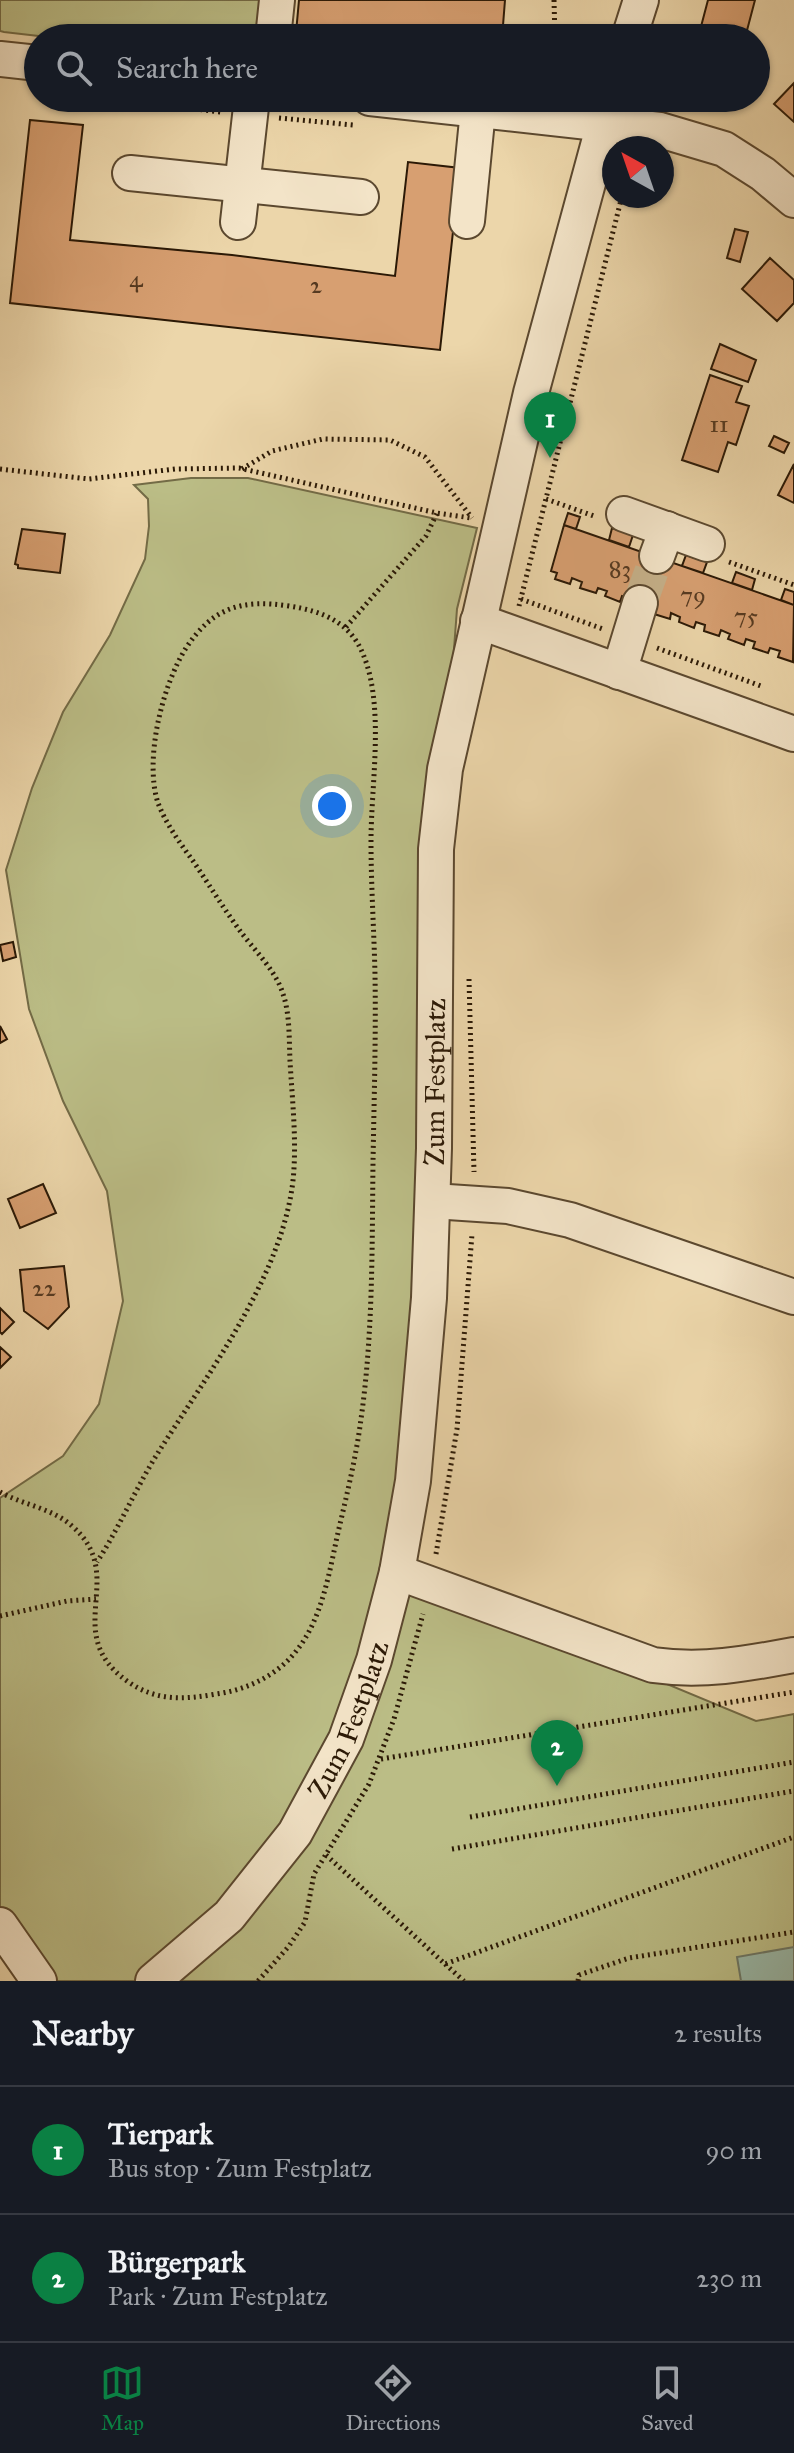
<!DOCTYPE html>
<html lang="en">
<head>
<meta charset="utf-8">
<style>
	body { margin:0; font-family:"IM FELL Great Primer",serif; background:#20242c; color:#f1f3f6 }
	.compass { position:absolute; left:602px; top:136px; width:72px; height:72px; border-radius:50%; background:#171b24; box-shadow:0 2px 6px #0004; rotate:320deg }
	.you { position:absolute; left:332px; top:806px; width:28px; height:28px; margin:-20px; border:6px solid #fff; border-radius:50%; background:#1a73e8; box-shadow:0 0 0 12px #1a73e833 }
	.badge { display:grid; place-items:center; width:52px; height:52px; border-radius:50%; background:#0b8043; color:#fff; font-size:26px; font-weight:700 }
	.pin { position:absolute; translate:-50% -66px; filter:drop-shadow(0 2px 4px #0008) }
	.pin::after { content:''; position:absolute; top:42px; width:28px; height:24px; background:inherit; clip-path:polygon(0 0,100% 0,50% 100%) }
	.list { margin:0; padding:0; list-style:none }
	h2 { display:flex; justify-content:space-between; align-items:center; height:104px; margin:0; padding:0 32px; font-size:34px }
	h2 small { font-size:26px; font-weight:400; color:#9ea1a6 }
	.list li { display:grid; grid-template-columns:52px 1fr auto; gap:24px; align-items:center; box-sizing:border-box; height:128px; padding:0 32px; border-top:2px solid #363941 }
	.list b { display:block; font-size:30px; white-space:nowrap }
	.list p { margin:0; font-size:26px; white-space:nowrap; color:#9ea1a6 }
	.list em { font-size:26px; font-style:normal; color:#9ea1a6 }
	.icon { flex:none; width:44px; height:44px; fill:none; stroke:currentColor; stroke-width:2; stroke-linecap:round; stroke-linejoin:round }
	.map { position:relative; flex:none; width:794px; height:1981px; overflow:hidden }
	.search { position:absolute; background:#171b24; box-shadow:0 2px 6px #0004; left:24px; right:24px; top:24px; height:88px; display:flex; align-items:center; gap:20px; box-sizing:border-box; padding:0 28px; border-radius:44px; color:#9ea1a6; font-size:30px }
	.sheet { height:360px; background:#171b24 }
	nav { display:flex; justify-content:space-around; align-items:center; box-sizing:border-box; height:112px; border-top:2px solid #363941; background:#171b24; font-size:22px; color:#9ea1a6 }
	nav a { display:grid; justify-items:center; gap:4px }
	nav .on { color:#0b8043 }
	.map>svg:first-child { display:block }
	.green { fill:#bbbd86; stroke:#736b46; stroke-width:2 }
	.water { fill:#99b9a9; stroke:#6d7968; stroke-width:2 }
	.building { fill:#d79f71; stroke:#2b1906; stroke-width:2 }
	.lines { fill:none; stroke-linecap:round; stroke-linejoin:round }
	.minor-tunnel { stroke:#c5b089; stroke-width:34; stroke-dasharray:34 17; stroke-linecap:butt }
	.minor-casing { stroke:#5b482f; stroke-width:38 }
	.path { stroke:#2b1906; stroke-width:5; stroke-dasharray:2 4; stroke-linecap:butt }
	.minor { stroke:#f3e4c8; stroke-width:34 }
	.labels { text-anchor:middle; stroke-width:8; stroke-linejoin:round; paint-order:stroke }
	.number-label { font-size:24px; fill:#563a21 }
	.street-label { font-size:28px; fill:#2b1906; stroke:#f3e4c8 }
</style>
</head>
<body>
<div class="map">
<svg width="794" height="1981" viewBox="0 0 794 1981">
	<rect width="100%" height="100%" fill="#ecd6aa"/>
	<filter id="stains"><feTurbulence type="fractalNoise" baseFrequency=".0025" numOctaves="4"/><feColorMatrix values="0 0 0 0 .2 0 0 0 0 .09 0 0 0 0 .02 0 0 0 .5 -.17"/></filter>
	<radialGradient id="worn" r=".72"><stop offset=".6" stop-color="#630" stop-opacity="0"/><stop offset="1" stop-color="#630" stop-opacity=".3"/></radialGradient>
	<path class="green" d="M0 0H266L262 38H56L4 32 0 31Z
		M191 478H248L477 528 457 609 445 769 397 1572 756 1721 794 1714V1981H39L0 1925V1498L63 1456 99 1404 123 1301 107 1191 63 1101 29 1009 6 870 32 788 63 712 110 635 145 559 149 526 148 499 134 485Z"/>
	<path class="water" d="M794 1947V1981H741L737 1957Z"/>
	<path class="building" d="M299 0H505L502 38H349L296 33Z
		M708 0H755L745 38H698Z
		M794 83V122L774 104Z
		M706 98H730L728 104Z
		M30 120 83 125 70 240 232 255 395 276 408 162 460 168 440 350 10 303Z
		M735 229 748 232 740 262 727 258Z
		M770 258 794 280V303L777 321 742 289Z
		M720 344 756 360 748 382 711 369Z
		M710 375 742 386 736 402 749 406 736 445 728 442 718 472 682 460Z
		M774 436 789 443 784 453 769 446Z
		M794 464V503L778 495Z
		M568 513 580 517 576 529 564 525Z
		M564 525 794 605 793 662 778 657 780 651 770 648 768 653 753 648 755 642 746 639 744 645 728 639 730 634 721 630 719 636 704 631 705 625 696 622 694 628 679 622 680 617 671 613 670 619 654 614 656 608 622 596 620 602 605 596 607 591 598 588 596 593 580 588 582 582 572 578 570 584 555 579 557 573 551 571Z
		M612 528 633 535 629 547 609 540Z
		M22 529 65 534 60 573 18 568V565L15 564Z
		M686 555 707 562 703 573 682 566Z
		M736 572 755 579 752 590 732 583Z
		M785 589 794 592V605L781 600Z
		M13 942 16 957 3 961 0 945Z
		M0 1026 7 1039 0 1043Z
		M43 1184 56 1213 20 1228 8 1199Z
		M64 1266 69 1307 48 1329 24 1311 20 1270Z
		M0 1308 14 1322 2 1334 0 1332Z
		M0 1347 11 1357 0 1368Z"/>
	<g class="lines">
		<path class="minor-tunnel" d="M640 603 657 556"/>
		<g class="minor-casing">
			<g id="minor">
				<path d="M273 38 277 0"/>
				<path d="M629 38 641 0"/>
				<path d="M0 59 38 63"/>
				<path d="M370 98 660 130 724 149 763 174 794 200"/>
				<path d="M130 173 361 197"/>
				<path d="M467 221 478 110"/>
				<path d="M238 222 252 98"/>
				<path d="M624 514 707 544"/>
				<path d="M657 556 667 529"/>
				<path d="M478 621 794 734"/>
				<path d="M619 672 640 603"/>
				<path d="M433 1201 508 1206 570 1220 794 1297"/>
				<path d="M397 1572 653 1665C702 1672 746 1664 794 1655"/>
				<path d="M0 1925 39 1981"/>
				<path id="s1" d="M153 1981 229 1916 295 1833 346 1739 374 1660 397 1572 413 1481 429 1298 434 1148 436 849 445 769 531 393 611 98"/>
			</g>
		</g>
		<path class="path" d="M554 0 555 38
			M99 98 221 112
			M279 118 353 125
			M0 469 89 479 175 469 239 468 437 513 471 518
			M242 469 272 451 323 439 390 440 425 457 472 518
			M546 499 594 516
			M729 562 794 585
			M521 599 603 629
			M519 606 622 196
			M346 627 426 536 437 513
			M657 648 761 686
			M469 979 474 1172
			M0 1492C23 1505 52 1508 72 1526 130 1576 59 1632 127 1681 155 1701 183 1700 216 1694 247 1690 278 1675 297 1650 321 1620 329 1575 337 1537 346 1498 356 1458 361 1419 373 1334 372 1248 373 1163 374 1101 376 1038 375 975 374 930 371 886 371 841 371 784 385 706 363 654 350 622 322 611 289 606 242 599 213 607 186 648 162 686 144 760 158 803 166 824 180 843 193 861 208 883 222 906 238 928 252 948 276 970 283 994 290 1014 289 1039 290 1061 292 1096 296 1133 294 1168 289 1268 208 1373 156 1456 135 1490 119 1528 97 1562
			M436 1554 457 1429 472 1234
			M0 1616 67 1601 96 1599
			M381 1759 794 1692
			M470 1817 794 1762
			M452 1849 794 1791
			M326 1855 445 1964 794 1837
			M445 1964 464 1981
			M258 1981 289 1946 305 1922 314 1874 369 1784 394 1719 423 1614
			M578 1981 579 1975 629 1958 794 1932"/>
		<use href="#minor" class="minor"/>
	</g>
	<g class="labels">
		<g class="number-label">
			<text x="136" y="287">4</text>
			<text x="316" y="293">2</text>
			<text x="719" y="432">11</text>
			<text x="620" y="577">83</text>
			<text x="693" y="603">79</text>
			<text x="746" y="624">75</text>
			<text x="44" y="1296">22</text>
		</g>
		<g class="street-label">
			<text dy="10" stroke="none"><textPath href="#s1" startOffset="980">Zum Festplatz</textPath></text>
			<text dy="10" stroke="none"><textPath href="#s1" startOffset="332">Zum Festplatz</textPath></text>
		</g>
	</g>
	<rect width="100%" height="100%" filter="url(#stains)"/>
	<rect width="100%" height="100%" fill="url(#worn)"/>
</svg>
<svg class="compass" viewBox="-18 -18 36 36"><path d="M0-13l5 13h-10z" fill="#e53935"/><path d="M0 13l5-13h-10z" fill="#9ea1a6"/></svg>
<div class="you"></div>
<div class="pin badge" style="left:550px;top:458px">1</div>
<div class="pin badge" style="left:557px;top:1786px">2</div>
<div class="search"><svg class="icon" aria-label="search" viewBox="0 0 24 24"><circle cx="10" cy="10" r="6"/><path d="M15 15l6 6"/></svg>Search here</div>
</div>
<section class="sheet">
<h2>Nearby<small>2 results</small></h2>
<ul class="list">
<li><span class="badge">1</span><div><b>Tierpark</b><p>Bus stop · Zum Festplatz</p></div><em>90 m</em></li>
<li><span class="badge">2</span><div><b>Bürgerpark</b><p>Park · Zum Festplatz</p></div><em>230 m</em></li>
</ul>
</section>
<nav>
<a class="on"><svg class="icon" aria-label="map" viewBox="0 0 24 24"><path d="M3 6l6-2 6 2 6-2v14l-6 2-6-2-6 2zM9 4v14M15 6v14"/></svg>Map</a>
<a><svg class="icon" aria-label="directions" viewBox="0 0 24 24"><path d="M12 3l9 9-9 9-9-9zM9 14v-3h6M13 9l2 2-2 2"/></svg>Directions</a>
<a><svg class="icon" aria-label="saved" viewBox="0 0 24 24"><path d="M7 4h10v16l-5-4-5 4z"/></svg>Saved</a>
</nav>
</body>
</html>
